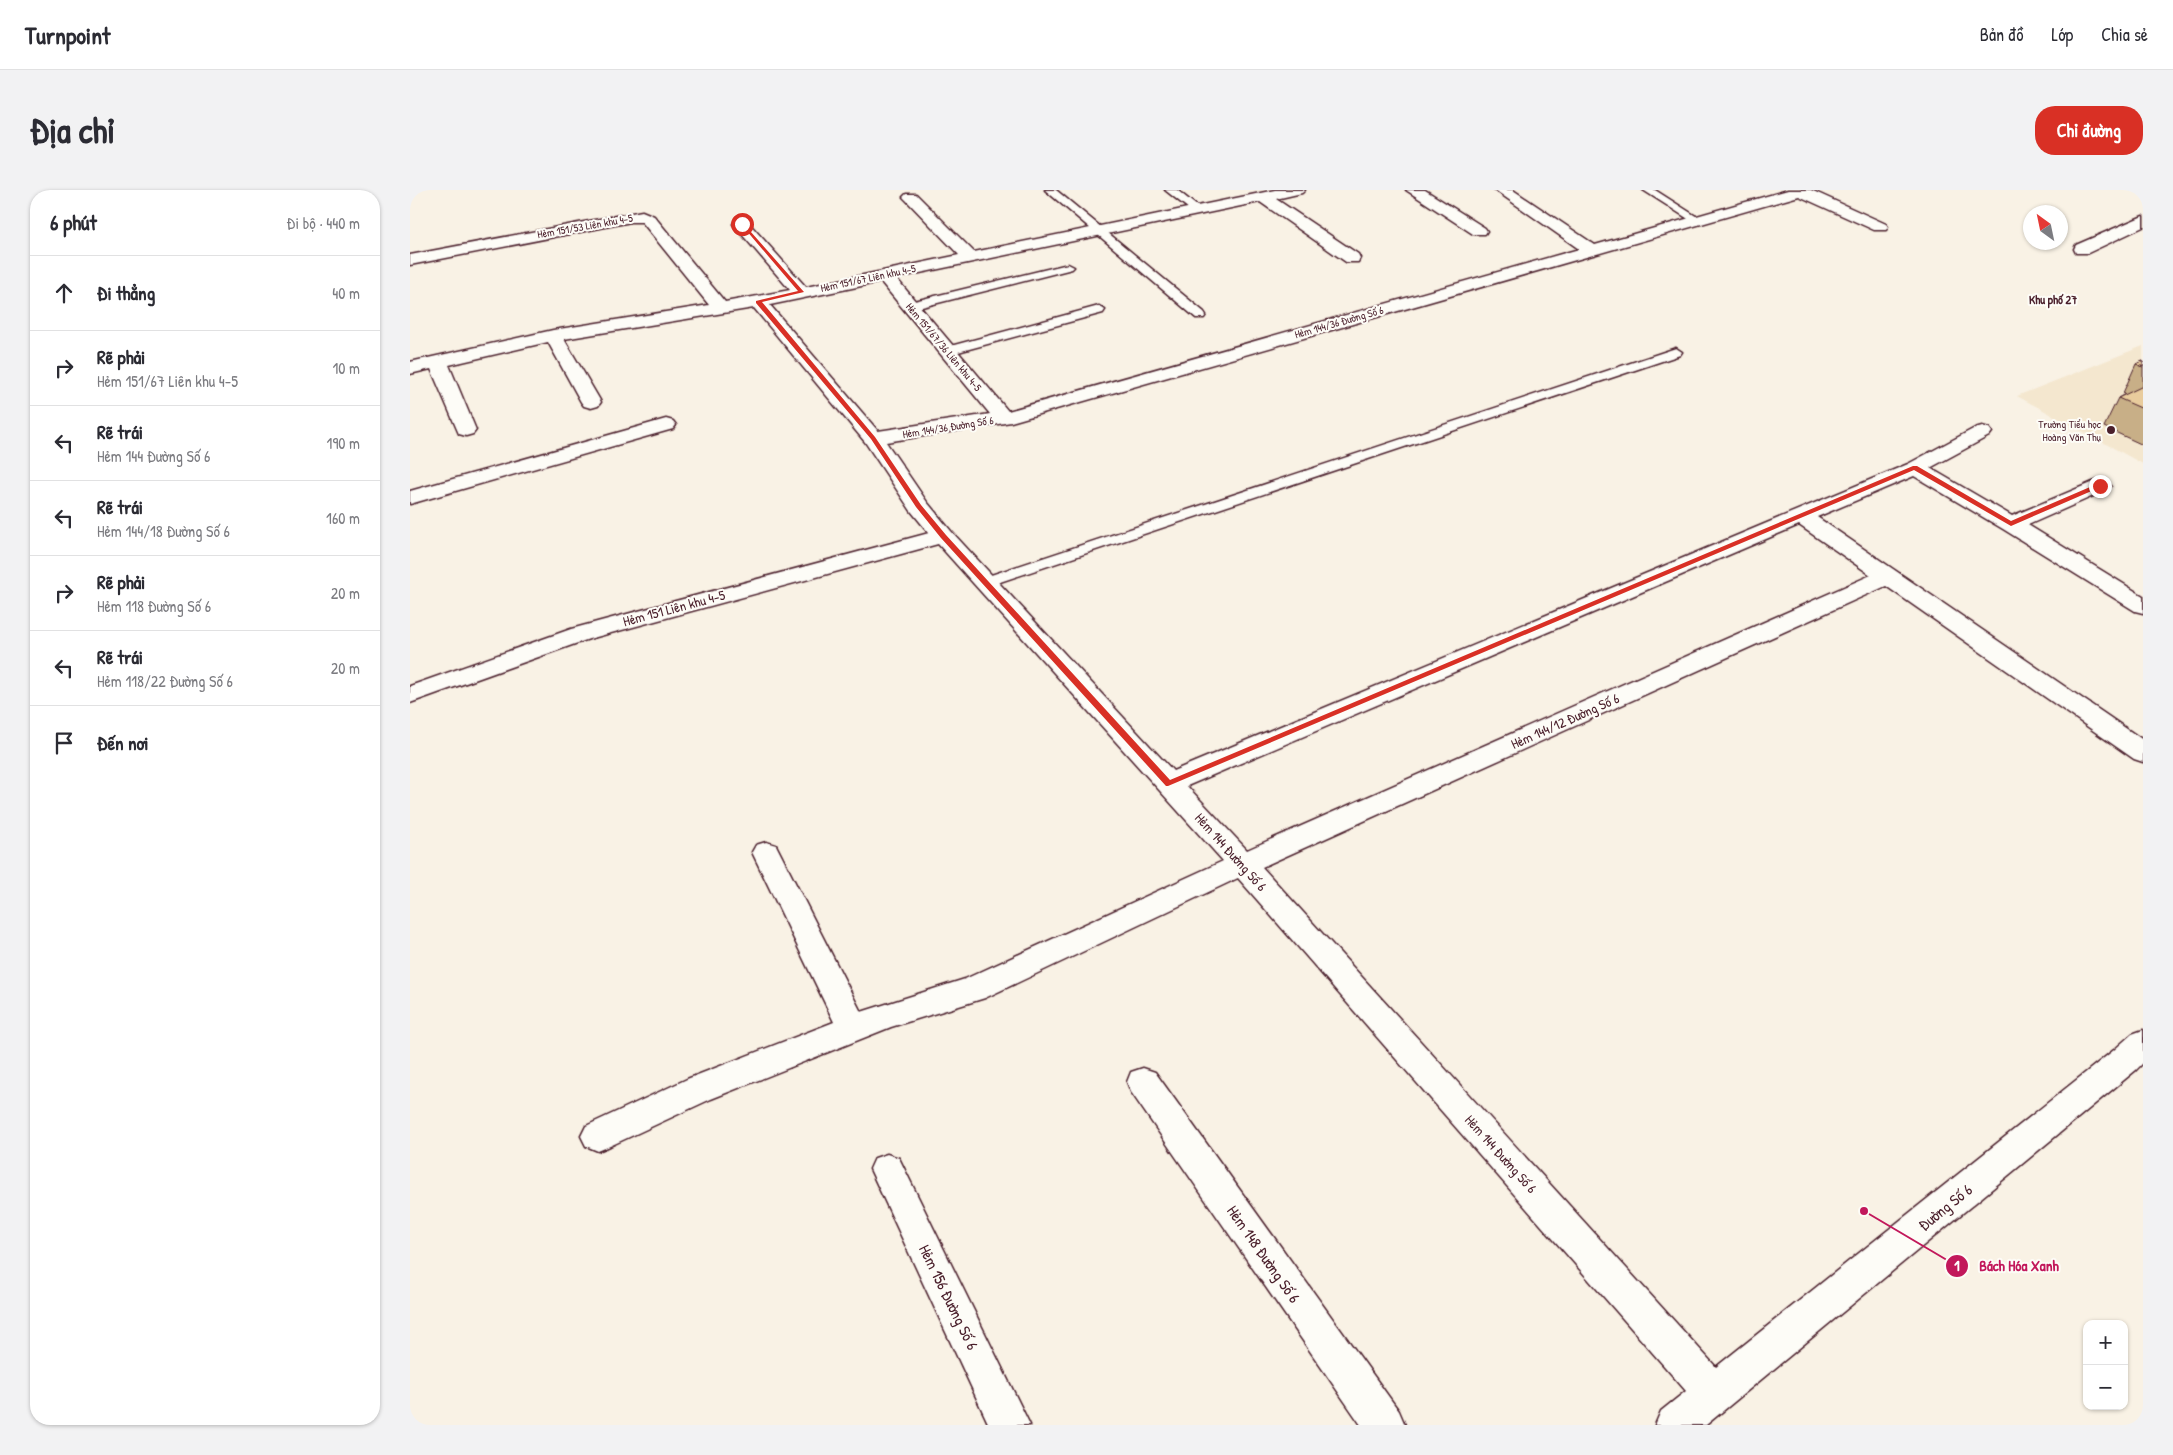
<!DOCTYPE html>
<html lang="vi">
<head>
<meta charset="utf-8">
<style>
	body { margin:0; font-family:"Patrick Hand",sans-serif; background:#f2f2f3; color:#2b2b33 }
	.controls { position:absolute; right:15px; bottom:15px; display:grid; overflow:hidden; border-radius:10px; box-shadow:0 1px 4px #0004 }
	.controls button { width:45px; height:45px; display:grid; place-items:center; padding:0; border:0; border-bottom:1px solid #e1e1e2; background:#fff; color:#2b2b33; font:25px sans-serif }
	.compass { position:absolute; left:1613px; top:15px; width:45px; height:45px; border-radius:50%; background:#fff; box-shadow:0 1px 4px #0004; rotate:327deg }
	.stop { position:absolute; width:15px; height:15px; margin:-11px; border:4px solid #d93025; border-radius:50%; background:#fff }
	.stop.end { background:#d93025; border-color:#fff; box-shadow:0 1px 5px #0008 }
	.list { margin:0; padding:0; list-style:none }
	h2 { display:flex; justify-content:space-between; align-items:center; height:65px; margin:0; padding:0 20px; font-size:21px }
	h2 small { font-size:16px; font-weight:400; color:#7c7c81 }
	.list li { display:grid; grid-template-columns:32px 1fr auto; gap:15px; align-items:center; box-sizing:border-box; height:75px; padding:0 20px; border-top:1px solid #e1e1e2 }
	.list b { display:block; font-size:19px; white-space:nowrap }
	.list p { margin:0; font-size:16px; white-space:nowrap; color:#7c7c81 }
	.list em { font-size:16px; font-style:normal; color:#7c7c81 }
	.icon { flex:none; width:28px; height:28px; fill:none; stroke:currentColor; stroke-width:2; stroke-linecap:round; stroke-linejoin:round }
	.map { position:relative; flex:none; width:1733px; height:1235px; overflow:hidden; border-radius:20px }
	header { display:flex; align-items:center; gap:30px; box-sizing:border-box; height:70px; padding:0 25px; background:#fff; border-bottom:1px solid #e1e1e2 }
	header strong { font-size:24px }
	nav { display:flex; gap:28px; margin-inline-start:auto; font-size:18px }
	.intro { display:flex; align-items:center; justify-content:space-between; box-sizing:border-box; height:120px; padding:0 30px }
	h1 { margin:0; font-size:35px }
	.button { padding:12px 22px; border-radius:20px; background:#d93025; color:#fff; font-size:18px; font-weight:700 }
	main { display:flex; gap:30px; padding:0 30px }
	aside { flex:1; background:#fff; border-radius:20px; box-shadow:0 1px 4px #0004 }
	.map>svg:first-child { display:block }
	.built { fill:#f4e7cf }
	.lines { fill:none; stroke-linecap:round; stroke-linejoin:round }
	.service-casing { stroke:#4a1f2b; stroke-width:3 }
	.minor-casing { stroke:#4a1f2b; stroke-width:3 }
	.service { fill:#fdfcf7; fill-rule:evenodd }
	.minor { fill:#fdfcf7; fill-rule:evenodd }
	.wall { fill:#c8af87; stroke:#4a1f2b }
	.building { fill:#e9cc9d; stroke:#4a1f2b }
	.route { fill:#d93025 }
	.poi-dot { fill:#4a1f2b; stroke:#fdfcf7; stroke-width:2 }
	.labels { text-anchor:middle; stroke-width:4; stroke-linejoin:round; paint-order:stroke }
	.far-street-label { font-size:11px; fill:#4a1f2b; stroke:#fdfcf7 }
	.far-poi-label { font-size:11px; fill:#4a1f2b; stroke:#fdfcf7; text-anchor:end }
	.far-neighbourhood-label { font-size:12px; font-weight:bold; fill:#4a1f2b; stroke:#fdfcf7 }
	.street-label { font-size:14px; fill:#4a1f2b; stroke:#fdfcf7 }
	.near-street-label { font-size:16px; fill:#4a1f2b; stroke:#fdfcf7 }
	.leader { fill:none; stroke:#c2185b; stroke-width:2 }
	.callout-dot { fill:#c2185b; stroke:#fdfcf7; stroke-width:2 }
	.mark-label { font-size:15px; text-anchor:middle; font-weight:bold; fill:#fff }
	.callout-label { font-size:15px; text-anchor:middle; font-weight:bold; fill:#c2185b; stroke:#fdfcf7; stroke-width:4; stroke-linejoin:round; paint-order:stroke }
</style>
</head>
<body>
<header>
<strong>Turnpoint</strong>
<nav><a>Bản đồ</a><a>Lớp</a><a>Chia sẻ</a></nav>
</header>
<div class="intro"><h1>Địa chỉ</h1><a class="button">Chỉ đường</a></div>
<main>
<aside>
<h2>6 phút<small>Đi bộ · 440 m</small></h2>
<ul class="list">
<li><svg class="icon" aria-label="ahead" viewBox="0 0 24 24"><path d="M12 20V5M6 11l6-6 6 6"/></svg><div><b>Đi thẳng</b></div><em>40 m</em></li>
<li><svg class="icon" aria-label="right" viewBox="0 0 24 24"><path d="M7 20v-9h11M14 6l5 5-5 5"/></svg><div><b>Rẽ phải</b><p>Hẻm 151/67 Liên khu 4-5</p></div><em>10 m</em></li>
<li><svg class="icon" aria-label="left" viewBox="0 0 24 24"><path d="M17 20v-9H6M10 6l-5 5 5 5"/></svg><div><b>Rẽ trái</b><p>Hẻm 144 Đường Số 6</p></div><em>190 m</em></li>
<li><svg class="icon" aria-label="left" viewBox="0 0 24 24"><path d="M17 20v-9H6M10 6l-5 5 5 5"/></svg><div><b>Rẽ trái</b><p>Hẻm 144/18 Đường Số 6</p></div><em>160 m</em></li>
<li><svg class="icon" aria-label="right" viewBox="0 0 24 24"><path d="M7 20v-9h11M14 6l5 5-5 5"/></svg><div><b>Rẽ phải</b><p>Hẻm 118 Đường Số 6</p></div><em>20 m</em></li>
<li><svg class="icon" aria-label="left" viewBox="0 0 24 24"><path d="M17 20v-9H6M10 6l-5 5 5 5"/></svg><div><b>Rẽ trái</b><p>Hẻm 118/22 Đường Số 6</p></div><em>20 m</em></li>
<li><svg class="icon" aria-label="arrive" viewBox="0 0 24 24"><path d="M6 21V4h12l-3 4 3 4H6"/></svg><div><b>Đến nơi</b></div></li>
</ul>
</aside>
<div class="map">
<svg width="1733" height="1235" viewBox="0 0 1733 1235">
	<rect width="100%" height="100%" fill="#f9f2e5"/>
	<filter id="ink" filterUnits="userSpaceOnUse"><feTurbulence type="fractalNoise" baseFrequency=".02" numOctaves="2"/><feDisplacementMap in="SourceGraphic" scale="10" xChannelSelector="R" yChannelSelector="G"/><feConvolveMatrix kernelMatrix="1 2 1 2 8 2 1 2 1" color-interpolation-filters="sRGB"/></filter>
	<g filter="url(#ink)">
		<path class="built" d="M1733 156V274L1607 206Z"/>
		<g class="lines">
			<g class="service-casing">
				<path id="service" d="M635 0H646L794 122 796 125 794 128H786Z
					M755 0H767L793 21 792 23H784Z
					M1233 0H1245L1292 30 1291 32H1283Z
					M658 74 664 77 662 79 500 120 494 116 496 113Z
					M689 116 695 120 693 123 537 165 531 161 533 158Z
					M1266 158 1272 162 1270 165 581 395H569L567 392 569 389Z"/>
			</g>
			<g class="minor-casing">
				<path id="minor" d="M865 0H895L892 3 866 9 948 64 950 68 948 72H936L850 12 486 88 598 221 1169 59 1085 0H1103L1185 55 1378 0H1401L1476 34 1478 37 1476 40H1464L1389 6 601 232 476 252 517 312 541 341 763 581 1498 274 1565 238 1572 236 1579 238 1582 242 1579 246 1520 278 1602 326 1683 292 1690 290 1697 292 1701 296 1697 300 1618 335 1733 406V423L1725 421 1593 339 1504 286 1407 327 1733 550V572L1724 569 1476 396 852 677 1306 1177 1704 860 1722 844 1733 840V873L1726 880 1296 1235H1245L1251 1221 1276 1201 828 688 575 808 481 837 301 909 200 956 188 961 176 956 171 946 176 936 277 889 424 832 342 662 346 655 356 652 366 655 451 822 555 789 813 671 528 354 179 449 0 513V496L161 439 519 343 501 321 455 252 344 118 154 149 191 212 188 216 181 218 174 216 171 212 138 152 39 175 66 240 63 244 56 246 49 244 21 179 0 184V172L143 140 299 115 232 32H221L0 75V65L232 21 244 26 315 112 380 100 323 34 325 31H337L396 97 549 65 496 10 493 7 496 4H506L564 62ZM471 92 580 224 468 241 360 115ZM1389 335 1461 385 837 660 777 596Z
					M996 0H1015L1075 38 1077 41 1075 44H1063Z
					M1733 26V37L1678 63H1666L1664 59 1666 55Z
					M256 229 263 231 266 235 263 239 0 314V301Z
					M733 878 745 882 989 1221 995 1235H951L721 902 717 892 721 882Z
					M477 964 489 968 620 1235H579L460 979 465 968Z"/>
			</g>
			<use href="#service" class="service"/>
			<use href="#minor" class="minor"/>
		</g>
		<path class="wall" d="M1733 171V255L1694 237 1708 208 1715 204 1713 203 1726 174Z"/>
		<path class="building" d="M1733 171V177L1726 174Z
			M1733 196V219L1708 208Z"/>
	</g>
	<path class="route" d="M330 33H333L394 102 352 112 465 247 511 315 536 345 760 590 1503 276H1507L1601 331 1687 294 1693 296 1601 336 1504 280 758 596H756L531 348 506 317 461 249 346 113V111L388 101Z"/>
	<circle class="poi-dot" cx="1701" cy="240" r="5"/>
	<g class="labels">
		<g class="far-street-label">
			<text transform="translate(175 36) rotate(-10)" y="4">Hẻm 151/53 Liên khu 4-5</text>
			<text transform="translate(458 88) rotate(-12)" y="4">Hẻm 151/67 Liên khu 4-5</text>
			<text transform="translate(929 132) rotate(-16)" y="4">Hẻm 144/36 Đường Số 6</text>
			<text transform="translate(534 157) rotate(50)" y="4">Hẻm 151/67/36 Liên khu 4-5</text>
			<text transform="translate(538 237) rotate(-9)" y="4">Hẻm 144/36 Đường Số 6</text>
		</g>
		<g class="far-poi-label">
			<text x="1691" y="238">Trường Tiểu học<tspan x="1691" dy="13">Hoàng Văn Thụ</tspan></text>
		</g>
		<g class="far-neighbourhood-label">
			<text x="1643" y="114">Khu phố 27</text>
		</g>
		<g class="street-label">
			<text transform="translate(264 418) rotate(-15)" y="5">Hẻm 151 Liên khu 4-5</text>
			<text transform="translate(1155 531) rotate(-24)" y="5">Hẻm 144/12 Đường Số 6</text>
			<text transform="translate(821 662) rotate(48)" y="5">Hẻm 144 Đường Số 6</text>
			<text transform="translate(1091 964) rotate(48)" y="5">Hẻm 144 Đường Số 6</text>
		</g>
		<g class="near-street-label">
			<text transform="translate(1535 1017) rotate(-39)" y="6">Đường Số 6</text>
			<text transform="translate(854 1064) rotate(55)" y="6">Hẻm 148 Đường Số 6</text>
			<text transform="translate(539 1107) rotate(64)" y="6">Hẻm 156 Đường Số 6</text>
		</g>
	</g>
	<path class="leader" d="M1454 1021L1547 1076"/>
	<g class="callout-dot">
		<circle cx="1454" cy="1021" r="5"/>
		<circle cx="1547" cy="1076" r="12"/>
	</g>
	<g class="mark-label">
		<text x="1547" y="1081">1</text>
	</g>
	<g class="callout-label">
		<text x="1609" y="1081">Bách Hóa Xanh</text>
	</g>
</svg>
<div class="controls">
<button>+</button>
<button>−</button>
</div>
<svg class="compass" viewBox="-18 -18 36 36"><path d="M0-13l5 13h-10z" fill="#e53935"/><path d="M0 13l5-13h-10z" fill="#7c7c81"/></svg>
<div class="stop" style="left:332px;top:34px"></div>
<div class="stop end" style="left:1690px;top:296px"></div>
</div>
</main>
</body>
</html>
